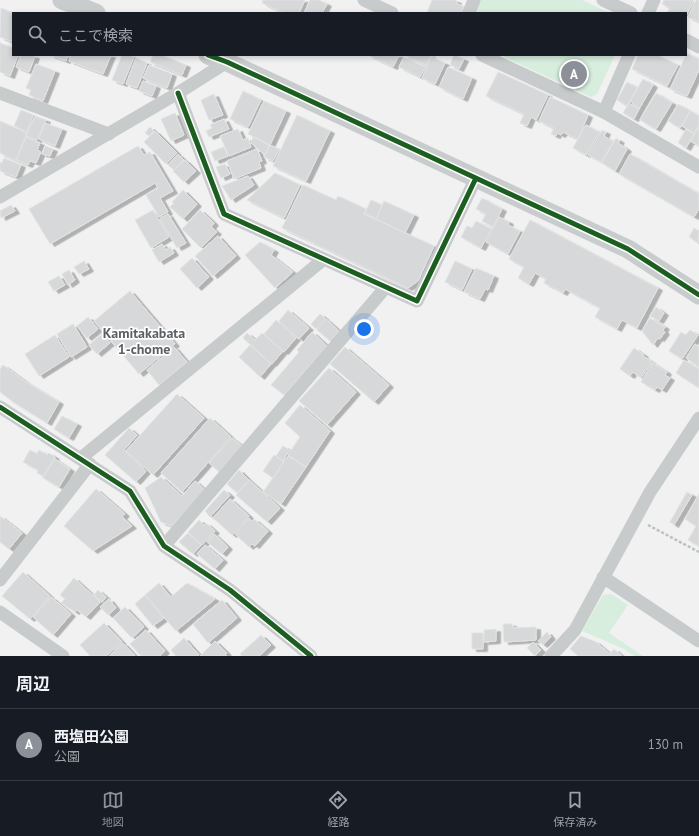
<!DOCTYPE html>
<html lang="ja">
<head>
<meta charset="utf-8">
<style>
	body { margin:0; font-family:"PT Sans","Noto Sans JP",sans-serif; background:#242831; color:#f1f3f6 }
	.you { position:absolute; left:364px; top:329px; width:14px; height:14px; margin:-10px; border:3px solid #fff; border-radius:50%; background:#1a73e8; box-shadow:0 0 0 6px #1a73e833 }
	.badge { display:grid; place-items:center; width:26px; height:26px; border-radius:50%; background:#8c9099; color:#fff; font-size:13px; font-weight:700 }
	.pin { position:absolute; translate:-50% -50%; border:2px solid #fff; box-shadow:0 1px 4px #0006 }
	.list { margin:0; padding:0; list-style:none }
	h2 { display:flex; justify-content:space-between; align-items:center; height:52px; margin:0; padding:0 16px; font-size:17px }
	h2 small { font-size:13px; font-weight:400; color:#9ea1a6 }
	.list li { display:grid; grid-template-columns:26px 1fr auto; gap:12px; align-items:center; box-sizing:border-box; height:72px; padding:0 16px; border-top:1px solid #363941 }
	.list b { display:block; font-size:15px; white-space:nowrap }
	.list p { margin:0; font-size:13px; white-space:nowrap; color:#9ea1a6 }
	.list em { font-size:13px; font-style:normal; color:#9ea1a6 }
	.icon { flex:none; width:22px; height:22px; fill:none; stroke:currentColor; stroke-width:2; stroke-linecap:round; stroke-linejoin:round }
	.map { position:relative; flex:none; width:699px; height:656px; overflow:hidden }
	.search { position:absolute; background:#171b24; box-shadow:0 2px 6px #0003; left:12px; right:12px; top:12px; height:44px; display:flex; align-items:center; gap:10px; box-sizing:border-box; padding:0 14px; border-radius:0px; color:#9ea1a6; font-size:15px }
	.sheet { height:124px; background:#171b24 }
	nav { display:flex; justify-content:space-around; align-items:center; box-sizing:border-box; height:56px; border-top:1px solid #363941; background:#171b24; font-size:11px; color:#9ea1a6 }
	nav a { display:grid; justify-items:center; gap:2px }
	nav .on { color:#8c9099 }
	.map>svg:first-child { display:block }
	.green { fill:#d7eede }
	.building { fill:#d7d8d9; stroke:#e2e3e3; filter:url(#shadow) }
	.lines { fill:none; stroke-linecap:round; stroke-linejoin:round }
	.path { stroke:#b8c2bf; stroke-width:2.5; stroke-dasharray:3 2; stroke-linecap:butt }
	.street { stroke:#c8cbcc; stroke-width:13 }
	.secondary { stroke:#c9cccd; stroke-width:19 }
	.cycleway-casing { stroke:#fff; stroke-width:8 }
	.cycleway { stroke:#1b5e20; stroke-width:5 }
	.labels { text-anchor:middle; stroke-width:3.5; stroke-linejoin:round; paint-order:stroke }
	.neighbourhood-label { font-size:14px; font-weight:bold; fill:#5c6064; stroke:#fff }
</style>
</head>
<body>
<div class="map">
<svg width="699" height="656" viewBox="0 0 699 656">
	<defs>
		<filter id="shadow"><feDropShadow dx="4.5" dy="2.5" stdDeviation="0" flood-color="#0004"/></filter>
	</defs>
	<rect width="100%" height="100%" fill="#f1f1f1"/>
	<path class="green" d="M480 0H582L610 13H474Z
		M500 55H615L597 94 591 97Z
		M611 594 628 605 609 633 643 656H634L624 649 582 631 603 595Z"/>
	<path class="building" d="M263 0H305L299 13H284L262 3Z
		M310 0H319L327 4 322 13H304Z
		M432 0H454L457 1 456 3 464 7 461 13H427Z
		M664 0H694L686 16V13H667L670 8 662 4Z
		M696 0H699V22L688 17Z
		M1 8 14 13 13 42 0 37Z
		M0 43 13 48V55H18L10 76 0 72Z
		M687 53 699 59V70L687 96 670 89Z
		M21 55 35 56 29 72 16 67Z
		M50 55H68L66 61Z
		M71 55H111L103 74 69 61Z
		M122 55H130L134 57 123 84 112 80Z
		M153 55H161L186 65 182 75 150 62Z
		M368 55H399L393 67Z
		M404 55H431L426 65Z
		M454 55 464 59 459 69 450 65Z
		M638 55H657L678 65 667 86 632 69Z
		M404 57 425 67 420 77 399 67Z
		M431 57 445 63 435 84 422 78Z
		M136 58 147 63 137 88 126 84Z
		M36 64 55 71 43 101 29 95 31 90 26 88Z
		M149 65 172 74 167 88 143 78Z
		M448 67 472 78 463 99 439 87Z
		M498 72 548 95 536 120 531 117 527 126 520 123 524 114 486 96Z
		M643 79 653 85 639 109 630 101Z
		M143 81 156 86 152 96 139 91Z
		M627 82 637 88 627 106 617 100Z
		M243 91 261 100 248 127 230 119Z
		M656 93 672 103 656 129 640 120Z
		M214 94 223 115 209 120 201 100Z
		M550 97 588 115 578 139 563 132 561 135 557 133 556 136 551 134 554 128 539 121Z
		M264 101 286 111 270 145 248 134Z
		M629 103 639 109 634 119 623 113Z
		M678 104 690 111 680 128 668 121Z
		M21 110 33 115 27 132 14 126Z
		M690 111 699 116V125L694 133 682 126Z
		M175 113 184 135 171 141 161 119Z
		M297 115 330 131 306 181 273 166Z
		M35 116 46 120 37 140 26 136Z
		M224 119 229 129 209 137 206 131 212 128 210 125Z
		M0 121 27 133 16 160 0 153Z
		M45 123 62 129 55 146 39 139Z
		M586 125 599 132 586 155 573 148Z
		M150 127 154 131 149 136 145 133Z
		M699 127V146L690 141Z
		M238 129 243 140 248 138 251 147 229 156 220 136Z
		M686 129 694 134 686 148 678 143Z
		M602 130 606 132 604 136 613 142 601 162 588 155Z
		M155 131 177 153 166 164 144 142Z
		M26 137 40 143 37 150 41 152 36 163 30 161 28 165 16 160Z
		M253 137 269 145 265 155 251 143Z
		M616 138 620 141 618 143 627 149 615 171 602 163Z
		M270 145 279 149 273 161 264 157Z
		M45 146 53 149 50 156 42 154Z
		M138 146 144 155 150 152 173 191 160 198 168 212 159 217 146 195 158 188 155 183 50 244 29 209Z
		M224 147 228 156 215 161 211 152Z
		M257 149 262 161 259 162 261 168 234 179 227 161Z
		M178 154 184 160 174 170 168 165Z
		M630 154 699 194V209L694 217 619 174Z
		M4 158 21 165 16 177 0 171V162L2 163Z
		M185 160 196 171 184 182 173 171Z
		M225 164 230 174 221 178 216 167Z
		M275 173 300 185 284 218 247 200Z
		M248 176 254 185 231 200 222 186Z
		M303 185 336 200 338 196 366 209 364 214 434 246 418 281 408 288 282 228Z
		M183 190 197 204 183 219 170 207 174 203 172 202Z
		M482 198 502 209 493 227 482 221 486 214 476 209Z
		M371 200 382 205 376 219 365 213Z
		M384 201 414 215 405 233 376 219Z
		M11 205 15 211 1 218 0 211Z
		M153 210 169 237 151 248 135 220Z
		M200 210 214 223 211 227 217 232 201 248 182 229Z
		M168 214 186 243 177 248 160 219Z
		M499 217 509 222 508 225 520 231 508 254 486 242Z
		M530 220 658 288 637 328 622 320 617 329 595 317 600 308 565 289 563 293 544 283 546 279 535 273 529 284 518 278 524 267 509 259Z
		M476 221 491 229 481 248 461 237 467 226 472 228Z
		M694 228 699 231 698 243 689 237Z
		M218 236 236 256 213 276 195 256Z
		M260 242 274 250 271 255 293 272 275 288 245 255Z
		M162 244 166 250 170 247 174 253 159 262 152 250Z
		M192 258 209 277 197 288 180 269Z
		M84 261 89 269 79 274 74 267Z
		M455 261 472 269 462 290 445 282Z
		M476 268 494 276 488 290 485 289 480 299 464 292Z
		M69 270 75 280 68 285 62 274Z
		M59 276 65 285 54 291 48 282Z
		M130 291 175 344 139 374 94 321Z
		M656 307 664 313 659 321 650 316Z
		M288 310 309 328 299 339 279 321Z
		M320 314 325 318 316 329 311 324Z
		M88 317 98 329 87 338 77 326Z
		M650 318 665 327 663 330 665 332 660 339 658 338 653 345 642 331Z
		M326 319 339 331 330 341 317 330Z
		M276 320 296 338 284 352 264 334Z
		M73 324 87 347 71 357 57 334Z
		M690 330 698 335 682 359 669 351 681 332 686 335Z
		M312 332 327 346 284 395 271 385 299 352 297 350Z
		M247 333 255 340 262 333 283 351 272 364 243 338Z
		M102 334 110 343 97 354 89 345Z
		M55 335 69 357 39 376 25 354Z
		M695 344 699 347V367L686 358Z
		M250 345 271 364 260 377 239 357Z
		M174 347 187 362 159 385 147 370Z
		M345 347 389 385 374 402 330 364Z
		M634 348 644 355 643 356 652 362 641 378 633 372 630 376 620 369Z
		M684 360 699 369V388L676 373Z
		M653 363 667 372 665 375 670 378 662 390 657 387 655 390 641 382Z
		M3 365 26 382 59 402 47 423 13 402 0 392V369Z
		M329 368 356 392 327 425 299 401Z
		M177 394 204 418 153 475 126 451Z
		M300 405 330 431 306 467 288 455 300 437 285 423Z
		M62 416 77 424 69 438 54 429Z
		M210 418 231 437 182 492 161 473Z
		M129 428 137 435 124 450 146 471 136 482 105 455Z
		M232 438 242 446 219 472 209 463Z
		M283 446 289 450 283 461 276 456Z
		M30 450 37 454 39 450 47 455 49 453 55 457 43 476 37 473 38 470 23 462Z
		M274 455 284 462 273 478 263 471Z
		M288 456 306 467 281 504 263 492Z
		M55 459 70 469 59 487 43 478Z
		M239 470 249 480 237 493 227 484Z
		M161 477 182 496 195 481 205 490 172 526 161 522 145 488Z
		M249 480 280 508 267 522 236 495Z
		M96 489 125 514 122 517 132 526 93 551 64 526Z
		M224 490 230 495 210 517 205 511Z
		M687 492 692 495 674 525 670 522Z
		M699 494V546L688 540 696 526 685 519Z
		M230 499 249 516 232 535 213 518Z
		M0 516 22 533 9 549 0 542Z
		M249 518 252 521 254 519 268 531 255 546 252 544 249 547 235 534Z
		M199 520 204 525 206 523 215 531 202 545 188 532Z
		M188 533 201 545 193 554 179 542Z
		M214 534 228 547 222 554 207 542Z
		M205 545 223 560 215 569 197 554Z
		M23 572 50 596 30 619 2 596Z
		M74 578 100 602 86 617 77 610 75 612 61 603 65 599 60 595Z
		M159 583 171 597 187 583 215 599 176 631 145 595Z
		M98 590 106 597 102 602 94 595Z
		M145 595 164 618 153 626 135 604Z
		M51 597 71 614 53 635 33 617Z
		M109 599 116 608 108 615 100 607Z
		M222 600 237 618 208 643 193 624Z
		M125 607 144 627 132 638 113 618Z
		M104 623 122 642 106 656H90L80 645Z
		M503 624H512L513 628 536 627V640L504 642Z
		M496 629V641L484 642V630Z
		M146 630 165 651 160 656H141L130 644Z
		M547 632 551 637 543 645 538 641Z
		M472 633H483V649H472Z
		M261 635 271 645 259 656H242L240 654Z
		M581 636 596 642 610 654 614 649 622 656H578L570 649Z
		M184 638 199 655 197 656H176L171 650Z
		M215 641 227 653 225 654 227 656H200Z
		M533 642 541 650 535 656 527 648Z
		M123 643 135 656H109Z"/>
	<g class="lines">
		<path class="path" d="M648 525 699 552"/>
		<path class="street" d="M364 0 392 13
			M603 0 631 13
			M469 13 474 0
			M648 13 654 0
			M686 40 699 47
			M482 55 604 112 699 167
			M0 93 109 134
			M178 93 224 214 417 301 476 178
			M604 112 629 55
			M0 197 178 93 227 62
			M0 407 130 491 164 546 230 590 311 656
			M81 458 324 259
			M164 546 386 287
			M603 577 699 641
			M0 580 90 464
			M0 612 63 656
			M551 656 575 630 650 492 699 418"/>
		<path class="secondary" d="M62 0 96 13
			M208 55 227 62 628 249 699 295"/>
		<g class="cycleway-casing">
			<path id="cycleway" d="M208 55 227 62 628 249 699 295
				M178 93 224 214 417 301 476 178
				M0 407 130 491 164 546 230 590 311 656"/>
		</g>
		<use href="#cycleway" class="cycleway"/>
	</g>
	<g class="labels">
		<g class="neighbourhood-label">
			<text x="144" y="338">Kamitakabata<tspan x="144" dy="16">1-chome</tspan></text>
		</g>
	</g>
</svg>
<div class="you"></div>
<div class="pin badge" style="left:574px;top:74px">A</div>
<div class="search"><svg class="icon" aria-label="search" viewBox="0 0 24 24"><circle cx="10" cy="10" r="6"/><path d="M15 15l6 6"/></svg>ここで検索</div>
</div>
<section class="sheet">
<h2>周辺<small></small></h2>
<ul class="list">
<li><span class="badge">A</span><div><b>西塩田公園</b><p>公園</p></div><em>130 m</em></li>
</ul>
</section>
<nav>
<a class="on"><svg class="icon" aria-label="map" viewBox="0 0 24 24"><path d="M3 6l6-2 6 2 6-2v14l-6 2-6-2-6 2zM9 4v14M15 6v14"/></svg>地図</a>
<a><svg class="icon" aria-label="directions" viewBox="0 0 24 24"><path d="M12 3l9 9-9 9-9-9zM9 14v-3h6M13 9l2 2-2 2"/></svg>経路</a>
<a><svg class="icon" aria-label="saved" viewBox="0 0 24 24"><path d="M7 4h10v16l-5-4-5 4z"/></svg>保存済み</a>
</nav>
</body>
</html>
